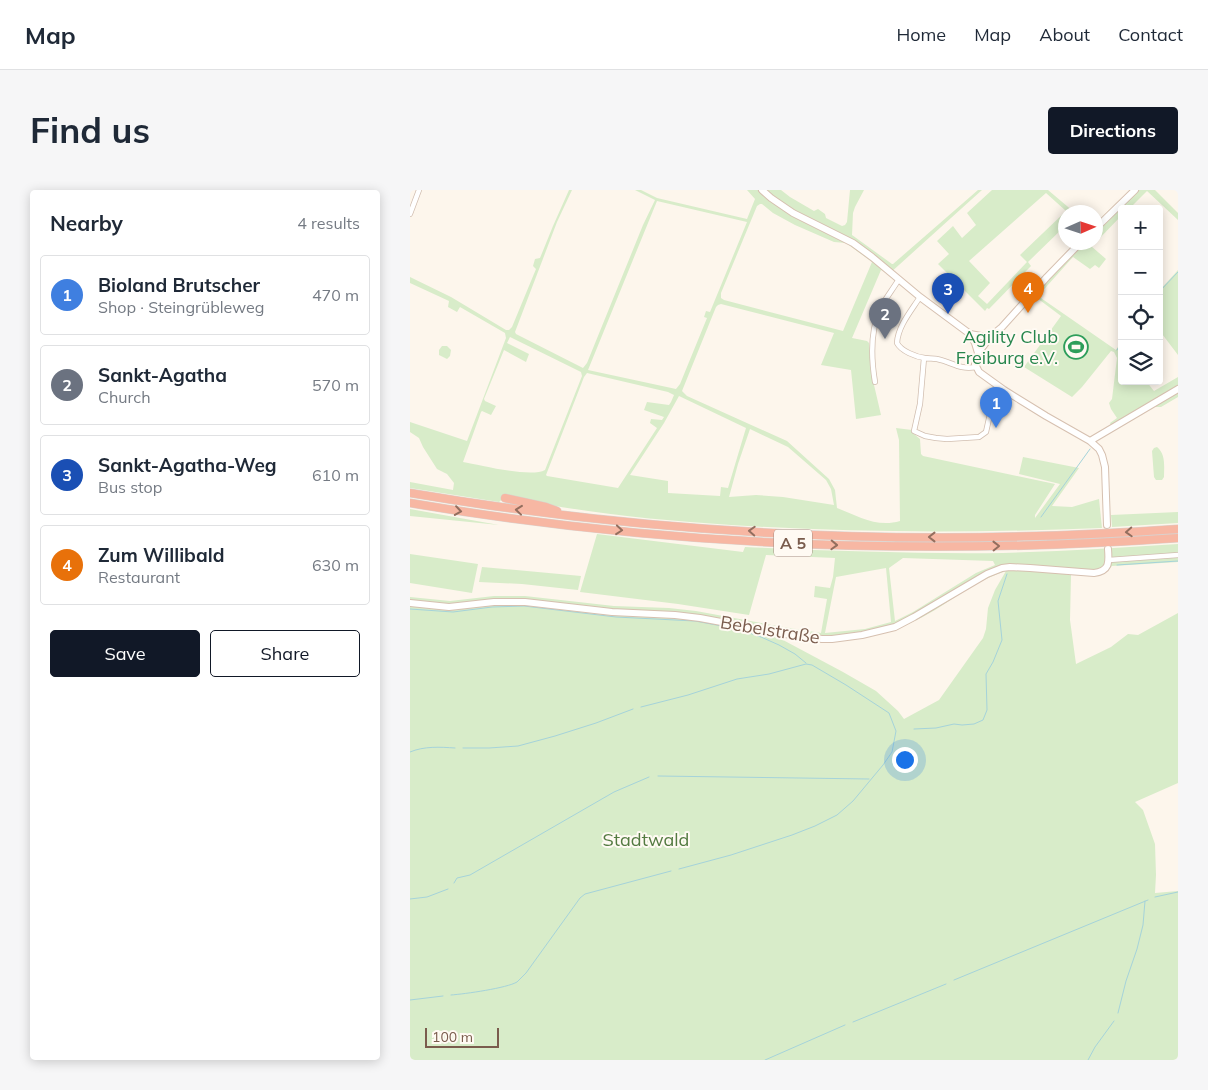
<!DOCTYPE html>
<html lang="en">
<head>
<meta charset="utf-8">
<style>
	body { margin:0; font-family:Mulish,sans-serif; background:#f6f6f7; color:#1f2937 }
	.controls { position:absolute; right:15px; top:15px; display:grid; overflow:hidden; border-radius:5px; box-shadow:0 2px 12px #0003 }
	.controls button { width:45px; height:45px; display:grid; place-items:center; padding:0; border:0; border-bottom:1px solid #e0e1e3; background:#fff; color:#1f2937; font:25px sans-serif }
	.compass { position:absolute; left:648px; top:15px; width:45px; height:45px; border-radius:50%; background:#fff; box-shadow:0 2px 12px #0003; rotate:87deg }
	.scale { position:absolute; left:15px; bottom:12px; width:74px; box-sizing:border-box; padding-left:5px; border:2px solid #7a5c4d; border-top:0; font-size:14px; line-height:18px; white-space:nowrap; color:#7a5c4d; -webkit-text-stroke:4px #fffaf3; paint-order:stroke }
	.you { position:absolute; left:494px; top:569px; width:18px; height:18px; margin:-12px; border:4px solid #fff; border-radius:50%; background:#1a73e8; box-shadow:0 0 0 8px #1a73e833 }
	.badge { display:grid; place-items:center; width:32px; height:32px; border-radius:50%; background:#111827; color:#fff; font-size:16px; font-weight:700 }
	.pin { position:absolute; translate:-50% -41px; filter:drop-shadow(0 1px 2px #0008) }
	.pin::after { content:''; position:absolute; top:26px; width:18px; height:15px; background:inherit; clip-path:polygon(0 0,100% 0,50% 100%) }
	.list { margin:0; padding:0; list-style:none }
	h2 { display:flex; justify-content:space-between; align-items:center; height:65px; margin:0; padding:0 20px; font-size:21px }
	h2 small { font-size:16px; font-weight:400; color:#747a83 }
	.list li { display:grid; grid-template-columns:32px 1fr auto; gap:15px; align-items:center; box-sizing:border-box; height:80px; margin:0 10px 10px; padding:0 10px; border:1px solid #e0e1e3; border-radius:5px }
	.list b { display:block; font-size:19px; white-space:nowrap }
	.list p { margin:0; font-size:16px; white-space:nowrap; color:#747a83 }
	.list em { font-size:16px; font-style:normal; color:#747a83 }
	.actions { display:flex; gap:10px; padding:15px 20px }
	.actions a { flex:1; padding:11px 0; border:1px solid #111827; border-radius:5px; text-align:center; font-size:18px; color:#111827 }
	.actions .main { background:#111827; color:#fff }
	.icon { flex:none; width:28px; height:28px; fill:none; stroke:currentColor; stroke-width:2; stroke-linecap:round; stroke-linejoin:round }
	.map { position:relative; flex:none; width:768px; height:870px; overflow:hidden; border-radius:5px }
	header { display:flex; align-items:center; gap:30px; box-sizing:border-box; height:70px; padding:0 25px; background:#fff; border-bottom:1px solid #e0e1e3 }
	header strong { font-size:24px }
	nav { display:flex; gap:28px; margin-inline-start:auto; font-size:18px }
	.intro { display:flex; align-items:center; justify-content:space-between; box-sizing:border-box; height:120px; padding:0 30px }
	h1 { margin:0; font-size:35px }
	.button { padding:12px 22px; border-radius:5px; background:#111827; color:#fff; font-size:18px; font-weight:700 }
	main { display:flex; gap:30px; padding:0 30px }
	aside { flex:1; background:#fff; border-radius:5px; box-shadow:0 2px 12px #0003 }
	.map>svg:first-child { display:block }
	.green { fill:#d8ecc9; fill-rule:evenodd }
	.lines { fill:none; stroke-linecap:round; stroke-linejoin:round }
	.stream { stroke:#a5d3da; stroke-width:1 }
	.street-casing { stroke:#d1beb0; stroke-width:6 }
	.secondary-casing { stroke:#d6c0b0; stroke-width:8 }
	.highway-casing { stroke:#dad1cd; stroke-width:9 }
	.street { stroke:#fff; stroke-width:4.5 }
	.secondary { stroke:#fff; stroke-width:6 }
	.highway { stroke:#f7b7a3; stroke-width:8 }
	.oneway { stroke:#936e5e }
	.labels { text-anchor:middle; stroke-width:4; stroke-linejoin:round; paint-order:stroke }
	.shield { fill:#fffaf3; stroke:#a28b7f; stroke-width:1 }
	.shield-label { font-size:16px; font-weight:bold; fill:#7a5c4d }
	.leisure-label { font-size:18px; fill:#27864d; stroke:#fffaf3; text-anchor:end }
	.street-label { font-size:18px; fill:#7a5c4d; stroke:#fffaf3 }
	.park-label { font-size:18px; fill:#537a41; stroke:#fffaf3 }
</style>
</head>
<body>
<header>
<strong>Map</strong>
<nav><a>Home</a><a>Map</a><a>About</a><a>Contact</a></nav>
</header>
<div class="intro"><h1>Find us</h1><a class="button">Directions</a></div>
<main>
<aside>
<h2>Nearby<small>4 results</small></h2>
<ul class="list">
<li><span class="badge" style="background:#3f7fe0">1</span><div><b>Bioland Brutscher</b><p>Shop · Steingrübleweg</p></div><em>470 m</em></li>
<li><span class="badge" style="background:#6b7280">2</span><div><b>Sankt-Agatha</b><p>Church</p></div><em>570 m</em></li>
<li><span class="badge" style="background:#1a4fb4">3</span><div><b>Sankt-Agatha-Weg</b><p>Bus stop</p></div><em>610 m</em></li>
<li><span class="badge" style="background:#e8710a">4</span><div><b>Zum Willibald</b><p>Restaurant</p></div><em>630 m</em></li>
</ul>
<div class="actions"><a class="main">Save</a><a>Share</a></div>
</aside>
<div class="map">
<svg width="768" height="870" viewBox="0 0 768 870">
	<rect width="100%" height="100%" fill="#fdf6ec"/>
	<path class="green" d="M159 0H162L147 32 105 142 106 144 173 178 177 173 233 35 245 10 225 0H231L247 8 337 29 345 9 337 0H371L380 7 404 21 408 19 415 24 416 28 432 36 435 35 437 32 440 0H454L445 17 443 23 442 45 482 74H483L568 0H572L479 84 471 80 442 148 457 151 459 153 461 182 471 225 446 229 441 180 411 175 424 143 311 114 308 115 306 117 272 201 277 206 377 251 419 289 425 300 427 318C448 326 467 338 490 331L489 250 486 238 502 240 504 244 510 249 511 264 513 266 645 294 625 325V328L650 294 609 284 613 267 669 278 642 316 662 317 689 309 692 338C568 343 445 343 321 335 246 330 170 323 96 306L89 312 0 298V292L43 300 44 293 37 284 27 279 13 257 9 248 0 242V232L57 251 96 148 95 143 50 117 47 122 38 117 39 111 0 93V87L41 107 96 140H99L102 137 126 79 123 76 125 69 130 68 143 36ZM247 11 337 32 300 122 296 121 294 127 297 128 270 194 266 199 178 180ZM350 14H352L363 23 385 35 424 52 436 53 462 72 433 141 314 110 311 108V103L347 16ZM100 147 171 182 172 186 135 280C121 288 70 275 53 272L71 222 72 221 81 225 86 216 75 211 74 209 94 160 116 172 119 164 97 153ZM177 183 258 202 264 205 261 212 259 215 237 212 234 220 254 227 252 230 241 229 240 233 247 238 208 298 137 286 136 285 174 187ZM269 206 336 238 318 298 311 297 310 306 258 303V291L220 285 254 233ZM340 239 378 257 416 290 421 299 424 315 373 307 346 305 319 307 328 274Z
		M582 0H638L664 22H656L655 36 618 72 621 76 579 119 577 118 575 121 528 74 539 64 527 51 543 36 552 48 566 35 557 23ZM636 3 656 21 610 65 617 72 577 114 568 106 580 93 559 71Z
		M720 0H745L768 23V30L737 1 719 19H712V25L686 52V33Z
		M666 53H685L681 56 696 69 689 78 685 75 680 79 663 67 628 106 706 160 712 150V191H736L744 201 768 187V207L751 217H746L744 213 701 236 700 233 707 228 701 219 699 213 702 209 707 168 704 162 701 161 672 197 662 207 614 177 651 126 619 102Z
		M768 80V165L749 140V101Z
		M32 156H37L41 160 40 166 37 169 29 165V160Z
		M747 257C756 264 754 277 754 287L752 290H746L744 287 742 261 744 258Z
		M0 319 89 335 0 326Z
		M768 322V333L702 337 701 325Z
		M187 344 333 362 335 357C421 361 507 364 593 363 652 361 710 358 768 354V372L702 376 694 383 688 385H661L660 430 666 474 701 457 718 444 728 445 768 423V593L725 612 733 620 745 654 746 685 745 703 768 701V870H0V407L40 411 84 406H115L204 416 259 418 286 421 367 436 411 443 417 409 404 407 405 396 420 398 423 387 425 368 356 365 339 425 268 414 170 402ZM493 368 583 371 585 375 566 383 503 422 485 431 479 378ZM476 378 481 432 455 439 415 443 426 387ZM596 381 585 400 578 418 576 439 573 448 529 510 494 529 488 521 466 501 433 482 373 450V446C427 458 477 449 525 420 547 406 570 389 596 381Z
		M0 364 68 374 62 403 0 393Z
		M72 377 171 386 168 400 112 394 69 392Z"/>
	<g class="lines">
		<path class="stream" d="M749 102 768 82
			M707 160 712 152
			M631 327 680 259
			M707 375 768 371
			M0 419 43 422 82 417 114 416 206 427 285 431 328 439 351 447 369 455 385 464 396 473
			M231 517 278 505 327 489 359 484 396 474 402 475 436 495 479 523 486 541 482 562 473 575 443 611 427 625 405 636 382 645 321 665 269 679
			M504 539 526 538 544 534 552 535 564 534 573 530 577 520 576 484 583 472 592 450 588 411 597 384
			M53 558H79L108 556 145 546 186 533 223 519
			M0 562C14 556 30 557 45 558
			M248 586 459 589
			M44 693 47 688 60 685 204 602 239 587
			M745 707 768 702
			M0 709 17 707 38 699
			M544 790 738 710
			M41 805C55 804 97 798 107 792 110 789 113 786 116 783L170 708 175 704 261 681
			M0 810 33 806
			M708 823 716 791 727 759 733 735 735 711
			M443 832 536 794
			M355 870 435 835
			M678 870 685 857 704 831"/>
		<g class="street-casing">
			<path id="street" d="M0 24 9 0
				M510 107C501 121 488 136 487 153 491 161 506 167 515 168 519 169 523 168 527 169 542 172 549 180 566 177
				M514 168 510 214 504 241 515 246 526 248 537 249 569 247 576 242 580 224 585 214 594 200
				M465 192C461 168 460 142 470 119 475 109 483 99 489 89
				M699 370 768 365"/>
		</g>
		<g class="secondary-casing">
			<path id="secondary" d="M352 0 361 8 383 23 443 53 462 67 510 107 560 144 571 146H581
				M686 38 725 0
				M671 52 637 87 592 137 581 146 568 163 565 174 569 182 594 200 636 226 680 251 689 259 692 265 695 277 697 335
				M560 144 565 153 568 163
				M680 251 768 199
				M0 413 39 417 84 412H115L202 422 265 425 290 428 381 445 412 449H422L452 445 485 437 504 427 577 384 592 378 600 377 620 378 684 383C700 381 699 372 698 359"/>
		</g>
		<g class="highway-casing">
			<path id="highway" d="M0 303C253 346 512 357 768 339
				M95 308 136 317 147 321
				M0 313C253 356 512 366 768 348"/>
		</g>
		<use href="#street" class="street"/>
		<use href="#secondary" class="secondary"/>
		<use href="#highway" class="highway"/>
	</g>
	<defs><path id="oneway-chevron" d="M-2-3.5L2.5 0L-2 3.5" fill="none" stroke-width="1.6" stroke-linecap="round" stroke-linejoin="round" transform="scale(1.25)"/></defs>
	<g class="oneway">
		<use href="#oneway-chevron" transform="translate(109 320) rotate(-174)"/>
		<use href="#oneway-chevron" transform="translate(48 321) rotate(8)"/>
		<use href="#oneway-chevron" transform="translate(209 340) rotate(5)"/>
		<use href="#oneway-chevron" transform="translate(342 341) rotate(-177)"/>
		<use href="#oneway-chevron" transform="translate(719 342) rotate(177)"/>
		<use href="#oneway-chevron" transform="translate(522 347) rotate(180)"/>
		<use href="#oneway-chevron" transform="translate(424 355) rotate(2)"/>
		<use href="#oneway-chevron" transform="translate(586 356) rotate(-1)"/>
	</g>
	<defs>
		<g id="stadium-ring" transform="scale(1.25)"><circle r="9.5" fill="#fffaf3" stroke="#2e9e5b" stroke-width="1.5"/><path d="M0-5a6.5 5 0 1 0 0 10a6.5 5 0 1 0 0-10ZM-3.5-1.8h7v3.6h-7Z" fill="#2e9e5b"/></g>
	</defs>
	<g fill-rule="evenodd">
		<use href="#stadium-ring" x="666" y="157"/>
	</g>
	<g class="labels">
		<rect class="shield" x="364" y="339.5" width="38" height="27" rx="4"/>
		<g class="shield-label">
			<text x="383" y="359">A 5</text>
		</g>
		<g class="leisure-label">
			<text x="648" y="153">Agility Club<tspan x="648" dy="21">Freiburg e.V.</tspan></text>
		</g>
		<g class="street-label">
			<text transform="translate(360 440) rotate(9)" y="6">Bebelstraße</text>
		</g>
		<g class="park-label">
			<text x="236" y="656">Stadtwald</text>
		</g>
	</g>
</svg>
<div class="controls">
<button>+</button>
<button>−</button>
<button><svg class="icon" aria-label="locate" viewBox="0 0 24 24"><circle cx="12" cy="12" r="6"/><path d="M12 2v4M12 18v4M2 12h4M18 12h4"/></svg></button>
<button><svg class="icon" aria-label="layers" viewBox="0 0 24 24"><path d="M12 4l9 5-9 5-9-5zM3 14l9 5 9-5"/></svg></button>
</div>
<svg class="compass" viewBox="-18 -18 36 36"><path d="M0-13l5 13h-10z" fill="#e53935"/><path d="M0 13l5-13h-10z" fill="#747a83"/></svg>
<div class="scale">100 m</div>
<div class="you"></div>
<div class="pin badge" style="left:586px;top:238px;background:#3f7fe0">1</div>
<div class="pin badge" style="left:475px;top:149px;background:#6b7280">2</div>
<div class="pin badge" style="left:538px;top:124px;background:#1a4fb4">3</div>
<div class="pin badge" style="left:618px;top:123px;background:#e8710a">4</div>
</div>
</main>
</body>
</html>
